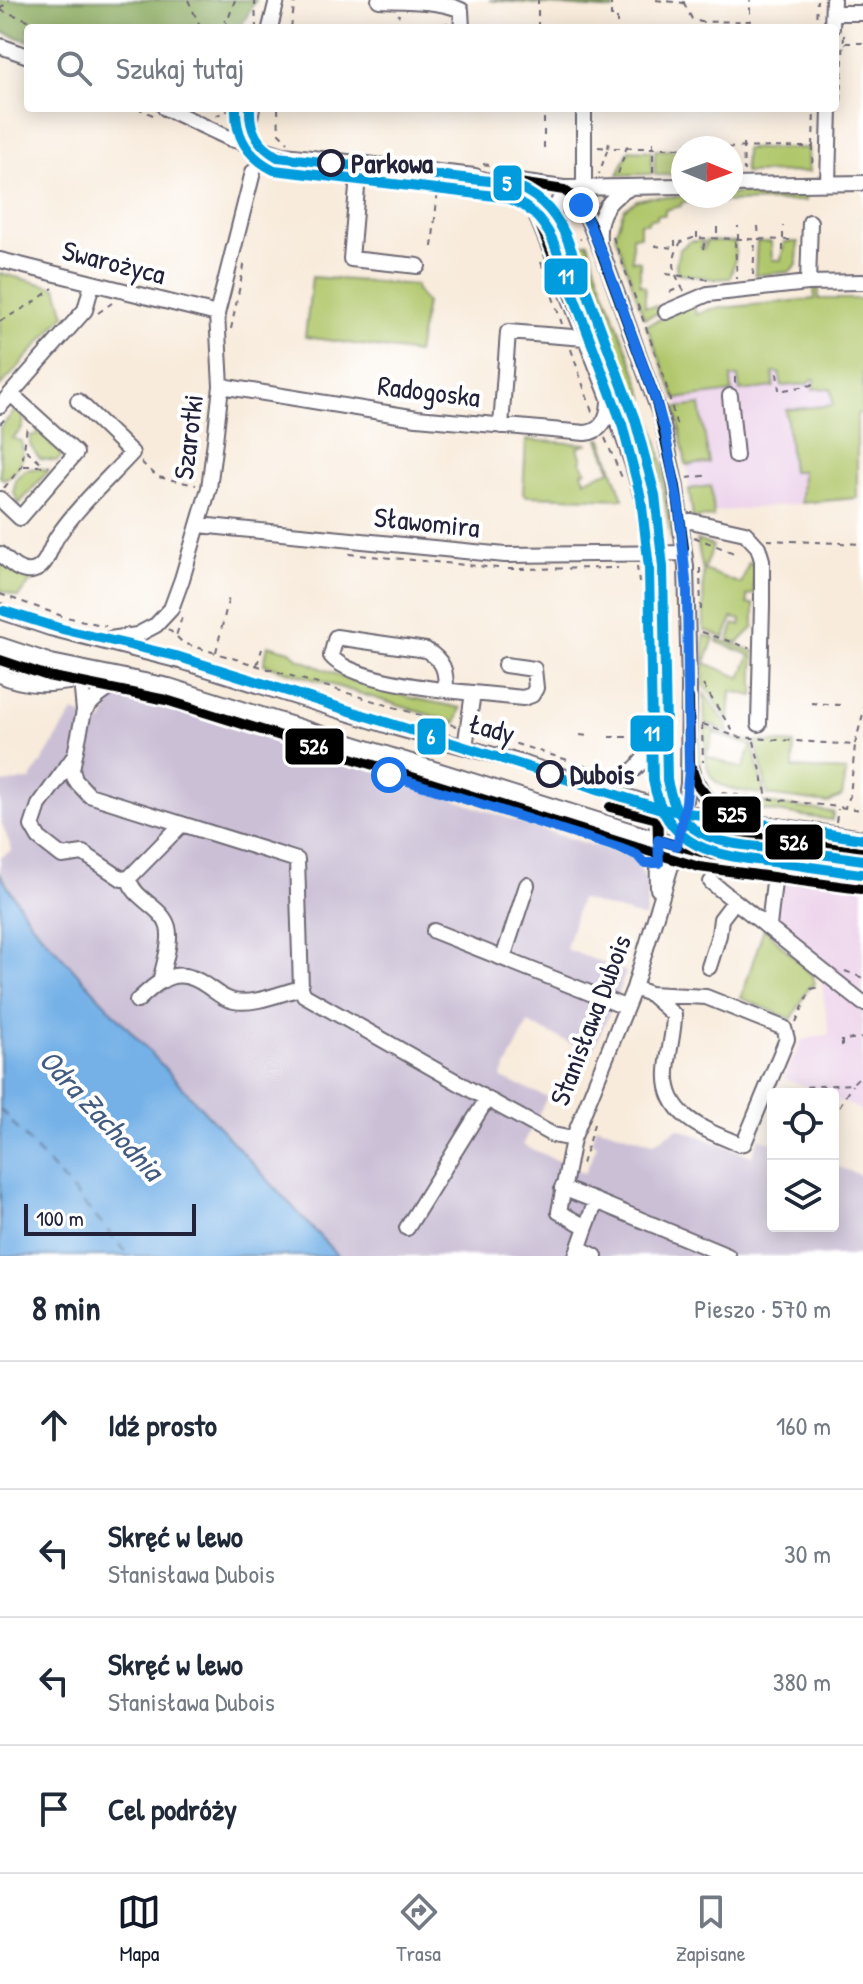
<!DOCTYPE html>
<html lang="pl">
<head>
<meta charset="utf-8">
<style>
	body { margin:0; font-family:"Patrick Hand",sans-serif; background:#f6f6f7; color:#1f2937 }
	.controls { position:absolute; right:24px; bottom:24px; display:grid; overflow:hidden; border-radius:8px; box-shadow:0 4px 20px #0003 }
	.controls button { width:72px; height:72px; display:grid; place-items:center; padding:0; border:0; border-bottom:2px solid #e0e1e3; background:#fff; color:#1f2937; font:40px sans-serif }
	.compass { position:absolute; left:671px; top:136px; width:72px; height:72px; border-radius:50%; background:#fff; box-shadow:0 4px 20px #0003; rotate:91deg }
	.scale { position:absolute; left:24px; bottom:20px; width:172px; box-sizing:border-box; padding-left:8px; border:4px solid #22223b; border-top:0; font-size:22px; line-height:28px; white-space:nowrap; color:#22223b; -webkit-text-stroke:6px #fff; paint-order:stroke }
	.stop { position:absolute; width:24px; height:24px; margin:-18px; border:6px solid #1a73e8; border-radius:50%; background:#fff }
	.stop.end { background:#1a73e8; border-color:#fff; box-shadow:0 2px 8px #0008 }
	.list { margin:0; padding:0; list-style:none }
	h2 { display:flex; justify-content:space-between; align-items:center; height:104px; margin:0; padding:0 32px; font-size:34px }
	h2 small { font-size:26px; font-weight:400; color:#747a83 }
	.list li { display:grid; grid-template-columns:52px 1fr auto; gap:24px; align-items:center; box-sizing:border-box; height:128px; padding:0 32px; border-top:2px solid #e0e1e3 }
	.list b { display:block; font-size:30px; white-space:nowrap }
	.list p { margin:0; font-size:26px; white-space:nowrap; color:#747a83 }
	.list em { font-size:26px; font-style:normal; color:#747a83 }
	.icon { flex:none; width:44px; height:44px; fill:none; stroke:currentColor; stroke-width:2; stroke-linecap:round; stroke-linejoin:round }
	.map { position:relative; flex:none; width:863px; height:1256px; overflow:hidden }
	.search { position:absolute; background:#fff; box-shadow:0 4px 20px #0003; left:24px; right:24px; top:24px; height:88px; display:flex; align-items:center; gap:20px; box-sizing:border-box; padding:0 28px; border-radius:8px; color:#747a83; font-size:30px }
	.sheet { height:616px; background:#fff }
	nav { display:flex; justify-content:space-around; align-items:center; box-sizing:border-box; height:112px; border-top:2px solid #e0e1e3; background:#fff; font-size:22px; color:#747a83 }
	nav a { display:grid; justify-items:center; gap:4px }
	nav .on { color:#111827 }
	.map>svg:first-child { display:block }
	.built { fill:#ecd1ea }
	.industrial { fill:#cbbfd5 }
	.green { fill:#b1c76c; stroke:#6a7454; stroke-width:2; fill-rule:evenodd }
	.forest { fill:#8cac60; stroke:#57674e; stroke-width:2 }
	.water { fill:#74b1e7; stroke:#4b6a91; stroke-width:2 }
	.lines { fill:none; stroke-linecap:round; stroke-linejoin:round }
	.ferry { stroke:#435b80; stroke-width:2; stroke-dasharray:10 8; stroke-linecap:butt }
	.minor-casing { stroke:#6d6873; stroke-width:18 }
	.path { stroke:#6d6873; stroke-width:2; stroke-dasharray:6 6; stroke-linecap:butt }
	.minor { stroke:#fff; stroke-width:14 }
	.bus-1-casing { stroke:#fff; stroke-width:16 }
	.bus-2-casing { stroke:#fff; stroke-width:16 }
	.bus-1 { stroke:#000; stroke-width:10 }
	.bus-2 { stroke:#000; stroke-width:10 }
	.tram-1-casing { stroke:#fff; stroke-width:16 }
	.tram-2-casing { stroke:#fff; stroke-width:16 }
	.tram-3-casing { stroke:#fff; stroke-width:16 }
	.tram-1 { stroke:#009cdd; stroke-width:10 }
	.tram-2 { stroke:#009cdd; stroke-width:10 }
	.tram-3 { stroke:#009cdd; stroke-width:10 }
	.route { stroke:#1a73e8; stroke-width:10 }
	.stop-dot { fill:#fff; stroke:#22223b; stroke-width:4 }
	.labels { text-anchor:middle; stroke-width:8; stroke-linejoin:round; paint-order:stroke }
	.stop-label { font-size:28px; font-weight:bold; fill:#22223b; stroke:#fff; text-anchor:start }
	.street-label { font-size:28px; fill:#22223b; stroke:#fff }
	.water-label { font-size:30px; font-style:italic; fill:#435b80; stroke:#fff }
	.line-badge { stroke:#fff; stroke-width:3 }
	.badge-label { font-size:22px; text-anchor:middle; font-weight:bold; fill:#fff }
</style>
</head>
<body>
<div class="map">
<svg width="863" height="1256" viewBox="0 0 863 1256">
	<rect width="100%" height="100%" fill="#fff"/>
	<filter id="ink" filterUnits="userSpaceOnUse"><feTurbulence type="fractalNoise" baseFrequency=".0125" numOctaves="2"/><feDisplacementMap in="SourceGraphic" scale="16" xChannelSelector="R" yChannelSelector="G"/><feConvolveMatrix kernelMatrix="1 2 1 2 8 2 1 2 1" color-interpolation-filters="sRGB"/></filter>
	<filter id="wash" filterUnits="userSpaceOnUse"><feTurbulence type="fractalNoise" baseFrequency=".006" numOctaves="4" result="noise"/><feDisplacementMap in="SourceGraphic" scale="32" xChannelSelector="R" yChannelSelector="G"/><feGaussianBlur stdDeviation="1.8" result="paint"/><feColorMatrix in="noise" values="0 0 0 0 0 0 0 0 0 0 0 0 0 0 0 0 0 1.4 0 .05"/><feComposite in="paint" operator="in"/></filter>
	<g filter="url(#wash)">
		<rect width="100%" height="100%" fill="#f8ebdb"/>
		<path class="built" d="M858 307 857 498 693 514 667 319Z
			M780 871 863 879V998L787 937 775 919Z
			M825 974 863 1006V1119L859 1109 833 1098V1094H822L784 1078 802 1040 829 1034 822 986Z"/>
		<path class="industrial" d="M114 691 375 771 523 824 634 858 649 885 645 918 580 899 566 949 626 972 611 1010 591 1053 528 1023 501 1078 547 1097 523 1145 585 1173 597 1145 591 1142 596 1126 654 1143 678 1128 752 1156 759 1138 773 1143V1226H833V1165L863 1176V1256H325L0 896V858L12 850 0 819V783L30 780 73 712 103 722Z"/>
		<path class="green" d="M808 148 809 172 744 173 745 149Z
			M629 150 651 151 652 174 618 175Z
			M655 150H683V175H655Z
			M805 193 806 201 682 202 681 206 665 210V215H657V219H649L648 223H640V236H632V260L640 261V285L645 286V306L665 307 666 311 644 318 615 234 624 209 637 200 650 197 731 196V194Z
			M690 241H703L701 248 704 249 706 241 735 242V260L730 278 714 279 677 273 676 265 679 250Z
			M588 242C601 288 621 331 637 376 655 427 668 479 675 533L671 539 661 476 645 421 579 245Z
			M757 242H771L772 260H781L784 242H798L797 265 789 272 755 275Z
			M568 248C601 344 650 438 659 540L642 465 561 250Z
			M0 273 57 288 65 315 0 387Z
			M312 277 416 285V290L426 303 417 353 305 337Z
			M814 288H819V299H863V414H857V498L801 503 802 471H792L786 410 833 405 831 388 813 389 815 379H811L808 384 782 386 779 373H773L774 387 740 391 738 377H731L732 392 676 399 646 325 694 305 696 315 711 309 815 299Z
			M700 405 709 463 686 465 676 408Z
			M17 408C28 419 24 430 12 438L21 441C26 456 19 475 3 479L0 477V428Z
			M37 425 66 451 57 461 40 459 30 445V436L38 435Z
			M599 439H602L623 499 527 496 523 494 526 440 586 444 578 448 582 460 580 461 586 470 582 472 585 480 611 470Z
			M37 468 49 470 19 504 14 492 15 480 24 470Z
			M711 486 714 517 693 518 689 489Z
			M697 540 713 546 704 570 741 584 749 562 754 564V594L747 595V604H754V627L738 643 729 640 734 624 740 626 741 620 732 618 725 638 704 630 703 572Z
			M0 561 36 575 18 597 0 590Z
			M704 635 714 638 705 663 741 678 750 655 717 642 718 639 754 651V696L731 691 729 721 704 685Z
			M694 637H698L700 770H697L696 758Z
			M268 645 290 651 299 659 352 681 412 698 461 708 456 723 264 664Z
			M704 693 728 726V732L705 723Z
			M705 727 736 739 752 741 764 794C708 787 705 784 705 727ZM714 733 751 746 743 769 706 756Z
			M756 741 794 744 793 768 846 771 842 796 828 803 768 795Z
			M736 799 833 812 832 820 727 805Z
			M764 928 813 976 815 984 809 987 792 1019 741 998Z"/>
		<path class="forest" d="M0 0H256L240 28H28V41L0 31Z
			M489 0H614V10Z"/>
		<path class="water" d="M0 874 31 923 338 1256H0Z"/>
		<g class="lines">
			<path class="ferry" d="M0 1109 130 1256"/>
		</g>
	</g>
	<g filter="url(#ink)">
		<g class="lines">
			<g class="minor-casing">
				<path id="minor" d="M379 0C405 1 439 0 461 10L462 28
					M833 13H863
					M270 28 277 0
					M832 28 833 0
					M0 46 28 56
					M165 108 231 139 284 155 475 176
					M245 144 252 108
					M359 164 351 259 418 266
					M469 176C495 181 522 190 536 215 555 260 573 306 591 352 620 426 647 489 653 569L658 889
					M496 179 564 188 683 186
					M828 183 830 108
					M731 185 863 183
					M548 186 569 193 584 211 603 255 661 417 676 487 686 567 689 687 688 784 677 846 634 988 573 1139 559 1212 586 1227 596 1201 562 1188
					M584 188V108
					M599 240C597 216 607 199 628 189
					M554 245C552 224 550 200 572 190
					M0 260 217 314
					M808 283 863 282
					M666 312 708 294 808 283 810 222
					M221 386 417 418 585 433C602 432 608 418 609 402
					M730 396 736 456
					M0 406 85 310 92 284
					M501 426 508 332 585 338
					M0 499 20 518 76 453 11 394
					M681 522 691 521 745 533 758 547 762 560V605L759 724
					M199 525 505 555 684 553
					M0 554C9 562 19 573 32 571 47 568 49 549 57 537 77 507 107 480 132 453L78 401
					M0 611 50 628 184 662 389 726 519 762 647 803 705 816 863 838
					M110 639 137 635 156 625 171 609 182 579 209 488 215 441 221 386 217 314 253 172
					M0 645 51 662 169 686 702 853 863 875
					M0 675C27 688 53 685 81 680L83 673
					M81 680 84 711 72 769 75 780 89 795 297 860 301 988 304 995 487 1099 407 1228
					M446 690C446 670 444 661 426 650L336 637 331 656C351 681 440 690 473 693
					M84 711C98 694 111 686 132 679
					M465 747 473 693 523 698 532 695 536 688 534 669 505 665
					M73 758 39 805 32 826 39 838 62 856 83 853 122 879 129 878
					M692 770C698 791 712 807 732 816
					M591 780C621 781 642 773 651 742
					M860 875 863 845
					M711 882 863 1003
					M769 926 776 864
					M434 931 625 1007
					M503 958 527 885
					M709 967 719 935 721 919 734 902
					M161 978C164 963 172 942 168 927 162 906 132 899 129 878L182 824
					M634 988 650 994 674 1015C674 1033 668 1052 667 1071 664 1116 705 1130 739 1144L744 1143 787 1039 784 1028 706 997 650 994
					M137 1001C160 980 176 964 207 986 216 992 223 999 234 1001 254 1005 281 993 301 988
					M487 1099 553 1135 573 1139
					M596 1201 728 1256
					M579 1248 595 1256
					M576 1256 586 1227"/>
			</g>
			<path class="path" d="M188 0 201 28
				M255 0 256 28
				M611 0V16H617V28
				M656 0 684 3V0
				M684 3 692 19 701 22 750 21V0
				M0 9 9 0
				M0 10 51 28
				M214 28 226 20
				M225 28 235 0
				M291 28 295 0
				M396 28 399 14
				M447 28V20
				M538 28V0
				M816 28 817 0
				M845 43H863
				M841 101 844 35
				M137 108 153 115
				M278 108 279 133 288 142
				M215 116 234 108
				M609 142 608 148H683
				M653 142V173
				M687 142V148
				M743 144 744 171
				M813 146 814 108
				M598 147 608 148 599 174
				M544 148V114L548 108
				M691 148 813 147 812 168
				M483 164 496 166
				M267 170 344 179
				M618 174 628 143
				M370 182 475 191
				M758 226 759 240
				M717 227V237
				M613 237 664 377 678 431
				M697 238V227
				M738 240V226
				M735 241 737 279
				M568 242 581 239
				M656 244V246L675 248
				M675 246V235
				M432 247 438 190
				M703 249 705 240
				M783 251V226
				M541 262 562 324
				M666 274 714 280
				M753 275 755 241
				M684 291C673 273 670 260 681 242L693 238 796 240
				M670 292 681 287
				M98 313 112 303
				M0 321 33 303 53 288
				M231 329 245 261
				M571 349 593 415
				M777 373 779 390
				M735 377V386
				M784 390 812 385 813 379
				M0 424 7 417
				M605 438 623 480
				M26 450 42 463
				M141 462 158 477 196 485
				M24 466H49
				M687 478 710 475
				M4 488 22 466 27 426
				M694 537 734 553
				M767 540 863 544
				M349 554 498 568
				M637 566 639 583
				M700 568 701 614
				M508 569 618 568
				M0 594 62 616 106 626
				M168 629 176 636 183 614
				M702 632 749 648
				M177 637 183 643 456 726
				M216 652 229 597
				M257 665 262 649
				M703 685 736 736
				M132 694 619 848
				M811 703 840 705
				M862 707H863
				M702 724 703 762
				M703 724 737 737 855 745 850 796 845 807
				M481 733 590 767
				M580 735 588 736
				M641 735V714
				M609 737H639
				M754 741 767 797
				M855 744 863 714
				M721 793 863 810
				M836 822 838 809
				M621 842 619 848 637 855 645 863
				M683 868H704
				M845 971 863 978
				M796 1022 811 989 820 987
				M842 1046V1040L863 1038
				M799 1094 802 1087 852 1084 863 1073
				M833 1117 852 1085
				M582 1164 594 1124"/>
			<use href="#minor" class="minor"/>
			<g class="bus-1-casing">
				<path id="bus-1" d="M245 144 292 157 478 178 511 190 524 200 536 215C577 317 627 421 650 529L658 840 712 855 863 875
					M494 179 564 190 577 200 591 225 656 401 676 487 684 548
					M689 698 690 764 697 784 714 805 743 821 863 838"/>
			</g>
			<g class="bus-2-casing">
				<path id="bus-2" d="M0 660 48 676 166 700 699 867 861 889
					M610 807 689 827 861 852"/>
			</g>
			<use href="#bus-1" class="bus-1"/>
			<use href="#bus-2" class="bus-2"/>
			<g class="tram-1-casing">
				<path id="tram-1" d="M250 108C249 131 258 146 278 157L507 183C536 192 553 209 566 236L635 420 655 495 663 567 667 780C671 799 677 816 693 828 721 848 763 846 795 851 818 853 840 857 863 860"/>
			</g>
			<g class="tram-2-casing">
				<path id="tram-2" d="M236 108C235 137 248 157 274 170L504 197C528 204 543 219 553 241L622 424 641 498 649 568 653 780C666 852 719 856 781 863 808 866 834 871 861 874"/>
			</g>
			<g class="tram-3-casing">
				<path id="tram-3" d="M4 611 62 629 176 656 661 809 863 839"/>
			</g>
			<use href="#tram-1" class="tram-1"/>
			<use href="#tram-2" class="tram-2"/>
			<use href="#tram-3" class="tram-3"/>
		</g>
	</g>
	<g class="lines" filter="url(#ink)">
		<path class="route" d="M389 775 619 848 637 855 644 863H659L658 840 677 846 686 802 689 769 687 591 679 507 665 432 656 401 603 255 581 205"/>
	</g>
	<g class="stop-dot">
		<circle cx="331" cy="163" r="12"/>
		<circle cx="550" cy="774" r="12"/>
	</g>
	<g class="labels">
		<g class="stop-label">
			<text x="351" y="173">Parkowa</text>
			<text x="570" y="784">Dubois</text>
		</g>
		<g class="street-label">
			<text transform="translate(114 262) rotate(14)" y="10">Swarożyca</text>
			<text transform="translate(429 391) rotate(7)" y="10">Radogoska</text>
			<text transform="translate(188 437) rotate(-83)" y="10">Szarotki</text>
			<text transform="translate(427 522) rotate(6)" y="10">Sławomira</text>
			<text transform="translate(492 728) rotate(15)" y="10">Łady</text>
			<text transform="translate(590 1020) rotate(-69)" y="10">Stanisława Dubois</text>
		</g>
		<g class="water-label">
			<text transform="translate(101 1115) rotate(47)" y="10">Odra Zachodnia</text>
		</g>
	</g>
	<g class="line-badge">
		<rect x="492" y="164" width="31" height="38" rx="8" fill="#009cdd"/>
		<rect x="543" y="257" width="46" height="39" rx="8" fill="#009cdd"/>
		<rect x="629" y="714" width="46" height="39" rx="8" fill="#009cdd"/>
		<rect x="416" y="717" width="31" height="39" rx="8" fill="#009cdd"/>
		<rect x="284" y="727" width="61" height="39" rx="8" fill="#000"/>
		<rect x="701" y="795" width="61" height="39" rx="8" fill="#000"/>
		<rect x="764" y="823" width="60" height="38" rx="8" fill="#000"/>
	</g>
	<g class="badge-label">
		<text x="507" y="191">5</text>
		<text x="566" y="284">11</text>
		<text x="652" y="741">11</text>
		<text x="431" y="744">6</text>
		<text x="314" y="754">526</text>
		<text x="732" y="822">525</text>
		<text x="794" y="850">526</text>
	</g>
</svg>
<div class="controls">
<button><svg class="icon" aria-label="locate" viewBox="0 0 24 24"><circle cx="12" cy="12" r="6"/><path d="M12 2v4M12 18v4M2 12h4M18 12h4"/></svg></button>
<button><svg class="icon" aria-label="layers" viewBox="0 0 24 24"><path d="M12 4l9 5-9 5-9-5zM3 14l9 5 9-5"/></svg></button>
</div>
<svg class="compass" viewBox="-18 -18 36 36"><path d="M0-13l5 13h-10z" fill="#e53935"/><path d="M0 13l5-13h-10z" fill="#747a83"/></svg>
<div class="scale">100 m</div>
<div class="stop" style="left:389px;top:775px"></div>
<div class="stop end" style="left:581px;top:205px"></div>
<div class="search"><svg class="icon" aria-label="search" viewBox="0 0 24 24"><circle cx="10" cy="10" r="6"/><path d="M15 15l6 6"/></svg>Szukaj tutaj</div>
</div>
<section class="sheet">
<h2>8 min<small>Pieszo · 570 m</small></h2>
<ul class="list">
<li><svg class="icon" aria-label="ahead" viewBox="0 0 24 24"><path d="M12 20V5M6 11l6-6 6 6"/></svg><div><b>Idź prosto</b></div><em>160 m</em></li>
<li><svg class="icon" aria-label="left" viewBox="0 0 24 24"><path d="M17 20v-9H6M10 6l-5 5 5 5"/></svg><div><b>Skręć w lewo</b><p>Stanisława Dubois</p></div><em>30 m</em></li>
<li><svg class="icon" aria-label="left" viewBox="0 0 24 24"><path d="M17 20v-9H6M10 6l-5 5 5 5"/></svg><div><b>Skręć w lewo</b><p>Stanisława Dubois</p></div><em>380 m</em></li>
<li><svg class="icon" aria-label="arrive" viewBox="0 0 24 24"><path d="M6 21V4h12l-3 4 3 4H6"/></svg><div><b>Cel podróży</b></div></li>
</ul>
</section>
<nav>
<a class="on"><svg class="icon" aria-label="map" viewBox="0 0 24 24"><path d="M3 6l6-2 6 2 6-2v14l-6 2-6-2-6 2zM9 4v14M15 6v14"/></svg>Mapa</a>
<a><svg class="icon" aria-label="directions" viewBox="0 0 24 24"><path d="M12 3l9 9-9 9-9-9zM9 14v-3h6M13 9l2 2-2 2"/></svg>Trasa</a>
<a><svg class="icon" aria-label="saved" viewBox="0 0 24 24"><path d="M7 4h10v16l-5-4-5 4z"/></svg>Zapisane</a>
</nav>
</body>
</html>
